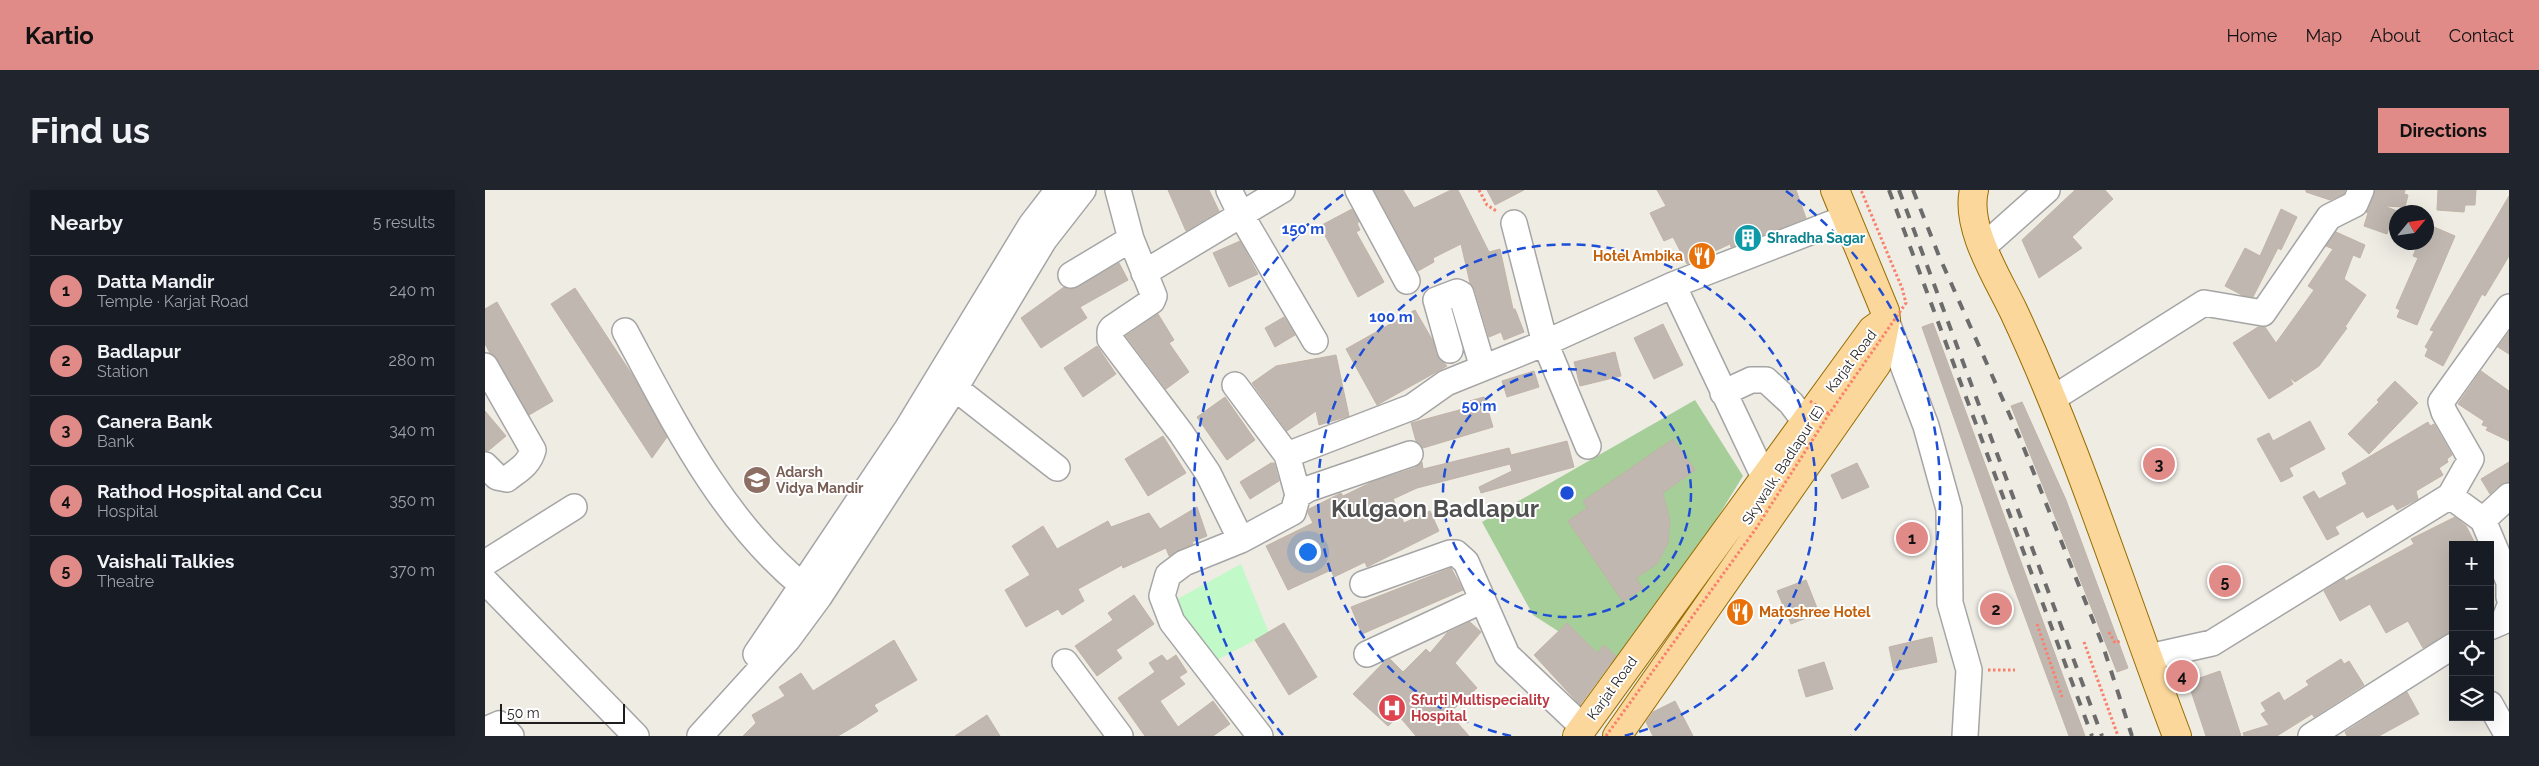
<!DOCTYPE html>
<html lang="en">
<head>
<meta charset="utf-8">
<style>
	body { margin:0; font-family:Raleway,sans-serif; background:#20242c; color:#f1f3f6 }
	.controls { position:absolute; right:15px; bottom:15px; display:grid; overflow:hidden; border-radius:0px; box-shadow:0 5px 20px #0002 }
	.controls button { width:45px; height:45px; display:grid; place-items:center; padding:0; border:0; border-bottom:1px solid #363941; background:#171b24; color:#f1f3f6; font:25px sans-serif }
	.compass { position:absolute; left:1904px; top:15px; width:45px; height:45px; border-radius:50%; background:#171b24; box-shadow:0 5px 20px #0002; rotate:61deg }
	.scale { position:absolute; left:15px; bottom:12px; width:125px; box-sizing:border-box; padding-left:5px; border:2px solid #1e1e1e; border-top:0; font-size:14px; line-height:18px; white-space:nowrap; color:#1e1e1e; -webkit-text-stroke:4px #fff; paint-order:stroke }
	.you { position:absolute; left:822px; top:361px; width:18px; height:18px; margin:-12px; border:4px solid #fff; border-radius:50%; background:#1a73e8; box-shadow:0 0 0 8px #1a73e833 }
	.badge { display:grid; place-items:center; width:32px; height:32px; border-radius:50%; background:#e08b88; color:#111; font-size:16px; font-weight:700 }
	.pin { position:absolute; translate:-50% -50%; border:2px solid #fff; box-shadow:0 1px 5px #0006 }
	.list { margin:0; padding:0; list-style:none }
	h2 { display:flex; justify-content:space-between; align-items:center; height:65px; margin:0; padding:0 20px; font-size:21px }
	h2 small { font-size:16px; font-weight:400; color:#9ea1a6 }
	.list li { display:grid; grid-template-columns:32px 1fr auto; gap:15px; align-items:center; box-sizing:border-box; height:70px; padding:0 20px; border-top:1px solid #363941 }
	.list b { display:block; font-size:19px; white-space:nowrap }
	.list p { margin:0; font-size:16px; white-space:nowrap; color:#9ea1a6 }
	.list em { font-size:16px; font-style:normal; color:#9ea1a6 }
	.icon { flex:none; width:28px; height:28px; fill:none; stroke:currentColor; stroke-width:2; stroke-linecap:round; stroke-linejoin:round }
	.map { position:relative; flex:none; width:2024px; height:546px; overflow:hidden; border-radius:0px }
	header { display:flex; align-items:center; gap:30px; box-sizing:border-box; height:70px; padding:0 25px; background:#e08b88; color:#111 }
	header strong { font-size:24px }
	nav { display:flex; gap:28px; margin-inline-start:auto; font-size:18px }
	.intro { display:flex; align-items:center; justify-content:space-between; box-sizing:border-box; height:120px; padding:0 30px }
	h1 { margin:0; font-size:35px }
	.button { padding:12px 22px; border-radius:0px; background:#e08b88; color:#111; font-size:18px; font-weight:700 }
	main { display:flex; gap:30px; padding:0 30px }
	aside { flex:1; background:#171b24; border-radius:0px; box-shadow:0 5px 20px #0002 }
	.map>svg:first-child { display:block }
	.forest { fill:#a6ce99 }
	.park { fill:#c1f9c8 }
	.building { fill:#c0b8b0; stroke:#c1b3a6 }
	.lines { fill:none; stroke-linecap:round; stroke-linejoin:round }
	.minor-casing { stroke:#a5a5a5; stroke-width:28 }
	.major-casing { stroke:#976d01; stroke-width:30 }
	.path { stroke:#f9806b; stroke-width:3; stroke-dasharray:2.5 2.5; stroke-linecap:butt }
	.minor { stroke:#fff; stroke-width:25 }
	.major { stroke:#fbd79c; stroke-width:28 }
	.rail { stroke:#6c6c6c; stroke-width:4; stroke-dasharray:10 10; stroke-linecap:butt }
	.path-bridge { stroke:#f9806b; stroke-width:3; stroke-dasharray:2.5 2.5; stroke-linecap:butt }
	.ring { fill:none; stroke:#1d4ed8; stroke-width:2.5; stroke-dasharray:9 6 }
	.labels { text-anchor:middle; stroke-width:4; stroke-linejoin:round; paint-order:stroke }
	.culture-label { font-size:14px; font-weight:bold; fill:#0d838f; stroke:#fff; text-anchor:start }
	.food-label { font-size:14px; font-weight:bold; fill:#c56008; stroke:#fff; text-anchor:end }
	.street-label { font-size:14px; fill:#1e1e1e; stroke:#fff }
	.education-label { font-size:14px; font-weight:bold; fill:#785e54; stroke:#fff; text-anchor:start }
	.health-label { font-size:14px; font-weight:bold; fill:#be3a42; stroke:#fff; text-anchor:start }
	.town-label { font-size:24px; font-weight:bold; fill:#515151; stroke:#fff }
	.centre { fill:#1d4ed8; stroke:#fff; stroke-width:2.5 }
	.ring-label { font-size:15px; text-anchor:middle; font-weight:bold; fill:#1d4ed8; stroke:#fff; stroke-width:4; stroke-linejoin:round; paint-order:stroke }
</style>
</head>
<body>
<header>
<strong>Kartio</strong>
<nav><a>Home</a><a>Map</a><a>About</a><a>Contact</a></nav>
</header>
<div class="intro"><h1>Find us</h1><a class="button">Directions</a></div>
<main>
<aside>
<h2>Nearby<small>5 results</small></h2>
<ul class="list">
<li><span class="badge">1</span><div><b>Datta Mandir</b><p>Temple · Karjat Road</p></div><em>240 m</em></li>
<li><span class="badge">2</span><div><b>Badlapur</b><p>Station</p></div><em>280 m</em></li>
<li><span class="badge">3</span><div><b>Canera Bank</b><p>Bank</p></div><em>340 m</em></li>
<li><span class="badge">4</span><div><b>Rathod Hospital and Ccu</b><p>Hospital</p></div><em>350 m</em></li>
<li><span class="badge">5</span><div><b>Vaishali Talkies</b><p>Theatre</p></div><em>370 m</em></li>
</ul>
</aside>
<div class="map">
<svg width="2024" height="546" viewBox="0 0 2024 546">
	<rect width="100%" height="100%" fill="#efece4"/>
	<path class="forest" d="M1210 210 1258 286 1137 482 1048 425 997 332Z"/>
	<path class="park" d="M756 374 784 443 726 473 687 412Z"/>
	<path class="building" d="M683 0H724L734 21 701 41Z
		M889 0H918L929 18 966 0H973L1004 62 1015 59 1028 119H1030L1039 142 1019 150 1016 142 1004 147 990 100 985 93 976 54 948 68 949 72 933 81Z
		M1002 0H1039L1010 15Z
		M1172 0H1311L1321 28 1246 57 1245 54 1202 74 1188 47 1179 51 1165 23 1181 16Z
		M1590 0H1620L1628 9 1587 47 1597 58 1554 88 1537 50Z
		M1821 0H1860L1859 4 1845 10 1821 2Z
		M1890 0H1920L1919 4 1923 5 1920 17 1899 16 1912 21V36L1905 34 1902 44 1879 36 1883 23 1881 22Z
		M1953 0H1991L1990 15H1980L1979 22 1952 20Z
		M2024 6V66L2000 106 1997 104 1958 176 1940 166 1943 159 1940 157 1949 141 1945 140Z
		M867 19 874 32 872 33 875 40 871 42 899 92 873 107 835 36Z
		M1796 19 1812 27 1796 60 1793 58 1768 107 1757 105 1740 96 1760 58 1775 66Z
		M1942 34 1970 46 1932 135 1912 127 1915 120 1911 118 1933 68 1928 66 1934 52H1942Z
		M1851 42 1880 55 1875 68 1868 65 1859 89 1881 105 1860 137 1862 138 1834 176 1810 192 1804 187 1808 194 1784 209 1748 153 1773 137H1780L1791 153 1829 100 1823 96 1848 59 1841 56Z
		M755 51 773 84 744 97 728 63Z
		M634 73 643 90 595 117 602 128 556 158 536 128 579 97 586 99 593 97Z
		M90 98 146 183 182 247 167 268 66 114Z
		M12 112 68 211 44 225 12 169 5 163 0 154V119Z
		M930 120 948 151 951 164 962 176 892 215 861 159Z
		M673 124 689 150 684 153 704 182 681 199 641 146Z
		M799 127 810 145 790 157 780 138Z
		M1448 133 1600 546H1584L1523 381 1437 137Z
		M1178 134 1198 175 1169 189 1149 148Z
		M2024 142V164L2013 157Z
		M612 156 631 184 598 207 579 178Z
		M1130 162 1136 186 1095 196 1089 172Z
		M851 165 864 226 834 235 831 221 802 241 767 193 791 176Z
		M1049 181 1054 197 1022 207 1017 191Z
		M1996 181 2024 201V251L2001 240 2003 237 1997 235 1999 231 1973 214Z
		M1910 191 1933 213 1884 264 1863 244 1894 212 1892 210Z
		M740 207 770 250 742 270 712 227Z
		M999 207 1008 237 938 258 931 251 926 233 978 219 977 213Z
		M1537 212 1581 310 1643 478 1632 482 1526 216Z
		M0 221 21 246 3 261H0Z
		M1825 231 1840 259 1804 278 1808 286 1796 292 1772 249 1784 243 1788 251Z
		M1943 232 1945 236 1949 234 1967 265 1962 269 1963 272 1954 278 1958 285 1931 301 1933 309 1912 320 1908 314 1882 328 1878 321 1850 337 1854 344 1842 350 1818 307 1829 301 1834 309 1862 294 1857 283Z
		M678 246 701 283 663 306 640 269Z
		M1188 249 1210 280 1178 303 1185 331 1183 353 1172 374 1151 388 1158 398 1138 412 1083 331 1102 318 1098 311Z
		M1082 251 1089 277 996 303 994 297 1027 281 1025 274 932 298 908 309 919 333 945 321 954 341 882 377 880 372 849 387 846 380 803 400 781 356 828 333 823 323 824 319 856 303 858 306 887 292 930 278 937 272 938 279 1024 258 1026 265Z
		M2024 272V292L2015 295 2005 304 1996 289Z
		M786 273H789L794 291 765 309 755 292Z
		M1372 273 1384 297 1357 309 1346 285Z
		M712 317 722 346 707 352 708 354 684 366 681 358 638 378 637 375 593 399 599 411 577 425 573 419 541 437 520 400 545 385 527 356 558 336 572 359 623 331 626 337 664 323 675 339Z
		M1970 327 1981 336 1991 355H1968V442L1938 458 1923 431 1901 443 1885 414 1855 431 1839 401 1859 388 1861 391 1929 354 1926 349Z
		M966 378 978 400 877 444 866 417Z
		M1321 390 1334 423 1306 434 1292 401Z
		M649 405 669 434 631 460 637 468 612 486 590 456 628 430 623 423Z
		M985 432 996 442 970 473 992 498 964 523 984 546H931L914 526 903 536 868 504 899 472 905 469 918 482 941 459 945 463 962 443Z
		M799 433 832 487 804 505 770 450Z
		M1082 433 1112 463 1119 455 1131 466 1095 515 1049 465Z
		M1447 447 1452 472 1409 481 1404 457Z
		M409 450 432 490 389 515 393 521 370 536 353 546H258L271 533 267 525 300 506 294 497 316 483 328 501Z
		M677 465 682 471 691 465 702 482 694 487 700 494 675 511 693 537 728 511 745 534 728 546H660L633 508 670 482 664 473Z
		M1856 469 1859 474 1864 471 1879 495 1829 527 1827 524 1792 546H1759L1758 543 1784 535 1776 524 1781 521 1776 513 1794 502 1799 511 1824 495 1821 491Z
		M1339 472 1348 499 1321 507 1313 480Z
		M1735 481 1743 506 1756 546H1721L1703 492Z
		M1922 502 1934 524 1894 546H1862L1860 542Z
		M1190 511 1208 546H1168L1161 532 1168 522Z
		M502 525 515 546H470Z"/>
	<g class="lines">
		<g class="minor-casing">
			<path id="minor" d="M633 0 646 49 669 106 667 111 627 138 625 141V149L696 243 723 283 756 350
				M744 0 756 25 830 151
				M873 0 922 91
				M1029 33 1060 153 1103 256
				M1498 57 1562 0
				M659 83 797 0
				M586 85 646 49
				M1188 95 1280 289
				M1401 130 1441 236 1464 319 1465 413 1484 480 1480 546
				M140 141C189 232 237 330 318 396
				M965 160 951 110 972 102 976 104 998 178
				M0 176 48 260C44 275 33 280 22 289L12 287 0 275
				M750 195 802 265 813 305
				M470 198 572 278
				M1238 203 1266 190H1281L1306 213 1321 233
				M1567 209 1719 113 1778 123 1844 27 1870 14 1876 0
				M802 265 927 217 961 193 1060 153 1188 95 1361 28
				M1965 306 1998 330 2024 392V407
				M1998 330 2024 306
				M0 373 89 317
				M0 391 151 546
				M878 394 965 363H971L981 372 1022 465 1098 537
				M2005 437 2019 431 2024 418
				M271 464 422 239 546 35 573 0
				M882 464 998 410
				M1664 467 1727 453 1965 306 1986 269 1959 222 1956 212 2024 117
				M580 472 635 546
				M2005 514 2023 546
				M0 540 14 534 26 546
				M215 546 303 449 334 407 470 198 559 50 598 0
				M775 546 687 432 677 406 683 385 699 373 756 350 808 322 813 305 823 299 925 264
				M1826 546 1968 456"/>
		</g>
		<g class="major-casing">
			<path id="major" d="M1489 0C1480 37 1512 87 1528 120 1593 258 1638 404 1692 546
				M1092 546 1387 140 1401 130
				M1132 546 1392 174 1401 130 1400 121 1350 0"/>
		</g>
		<path class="path" d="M994 0 1002 15 1013 22
			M1552 434 1577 507
			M1624 442 1630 453 1635 451
			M1599 452 1633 546
			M1503 480H1530"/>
		<use href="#minor" class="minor"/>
		<use href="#major" class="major"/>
		<path class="rail" d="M1404 0 1607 546
			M1414 0 1617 546
			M1428 0 1454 66 1534 246 1617 453 1647 546"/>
		<path class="path-bridge" d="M1325 211 1344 224
			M1121 546 1270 340 1344 224 1421 113 1417 98 1376 0"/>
	</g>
	<g class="ring">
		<circle cx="1082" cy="303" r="124"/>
		<path d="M1026 546A249 249 0 1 1 1138 546"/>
		<path d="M798 545A373 373 0 0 1 863 1M1301 1A373 373 0 0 1 1366 545"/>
	</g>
	<defs>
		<g id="building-disc" transform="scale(1.4375)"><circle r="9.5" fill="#0f9aa8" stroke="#fff"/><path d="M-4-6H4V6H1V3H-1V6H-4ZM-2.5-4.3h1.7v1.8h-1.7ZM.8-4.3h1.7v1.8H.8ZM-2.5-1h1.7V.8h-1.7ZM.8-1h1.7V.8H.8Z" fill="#fff"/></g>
		<g id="restaurant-disc" transform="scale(1.4375)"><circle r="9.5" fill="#e8710a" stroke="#fff"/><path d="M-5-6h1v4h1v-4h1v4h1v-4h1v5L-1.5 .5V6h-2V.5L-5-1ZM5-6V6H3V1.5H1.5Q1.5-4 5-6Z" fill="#fff"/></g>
		<g id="school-disc" transform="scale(1.4375)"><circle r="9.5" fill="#8d6e63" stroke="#fff"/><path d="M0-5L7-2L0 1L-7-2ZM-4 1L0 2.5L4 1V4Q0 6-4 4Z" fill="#fff"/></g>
		<g id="hospital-disc" transform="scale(1.4375)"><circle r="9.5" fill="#e0444e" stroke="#fff"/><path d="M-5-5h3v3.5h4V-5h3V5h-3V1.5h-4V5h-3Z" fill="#fff"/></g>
	</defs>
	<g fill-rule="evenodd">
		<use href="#building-disc" x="1263" y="48"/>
		<use href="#restaurant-disc" x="1217" y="66"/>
		<use href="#school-disc" x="272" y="290"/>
		<use href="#restaurant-disc" x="1255" y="422"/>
		<use href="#hospital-disc" x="907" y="518"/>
	</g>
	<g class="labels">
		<g class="culture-label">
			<text x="1282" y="53">Shradha Sagar</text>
		</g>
		<g class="food-label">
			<text x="1198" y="71">Hotel Ambika</text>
			<text x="1274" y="427" text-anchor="start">Matoshree Hotel</text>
		</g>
		<g class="street-label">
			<text transform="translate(1366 171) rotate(-53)" y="5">Karjat Road</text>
			<text transform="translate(1298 275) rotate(-57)" y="5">Skywalk, Badlapur (E)</text>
			<text transform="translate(1127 498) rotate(-54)" y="5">Karjat Road</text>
		</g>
		<g class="education-label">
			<text x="291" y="287">Adarsh<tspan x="291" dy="16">Vidya Mandir</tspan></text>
		</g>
		<g class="health-label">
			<text x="926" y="515">Sfurti Multispeciality<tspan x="926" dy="16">Hospital</tspan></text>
		</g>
		<g class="town-label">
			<text x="950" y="327">Kulgaon Badlapur</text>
		</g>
	</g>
	<circle cx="1082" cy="303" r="8" class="centre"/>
	<g class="ring-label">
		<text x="818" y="44">150 m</text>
		<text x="906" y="132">100 m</text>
		<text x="994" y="221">50 m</text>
	</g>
</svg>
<div class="controls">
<button>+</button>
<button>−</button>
<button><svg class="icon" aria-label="locate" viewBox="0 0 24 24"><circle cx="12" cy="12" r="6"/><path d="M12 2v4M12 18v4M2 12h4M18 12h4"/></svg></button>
<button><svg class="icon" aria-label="layers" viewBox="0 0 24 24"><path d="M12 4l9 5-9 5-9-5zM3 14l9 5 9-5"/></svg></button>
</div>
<svg class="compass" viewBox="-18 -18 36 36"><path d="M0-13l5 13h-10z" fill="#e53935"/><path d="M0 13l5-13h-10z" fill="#9ea1a6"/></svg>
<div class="scale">50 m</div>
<div class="you"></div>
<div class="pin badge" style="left:1427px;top:348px">1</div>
<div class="pin badge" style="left:1511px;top:419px">2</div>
<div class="pin badge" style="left:1674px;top:274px">3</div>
<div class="pin badge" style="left:1697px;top:486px">4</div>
<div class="pin badge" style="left:1740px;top:391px">5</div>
</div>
</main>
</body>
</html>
